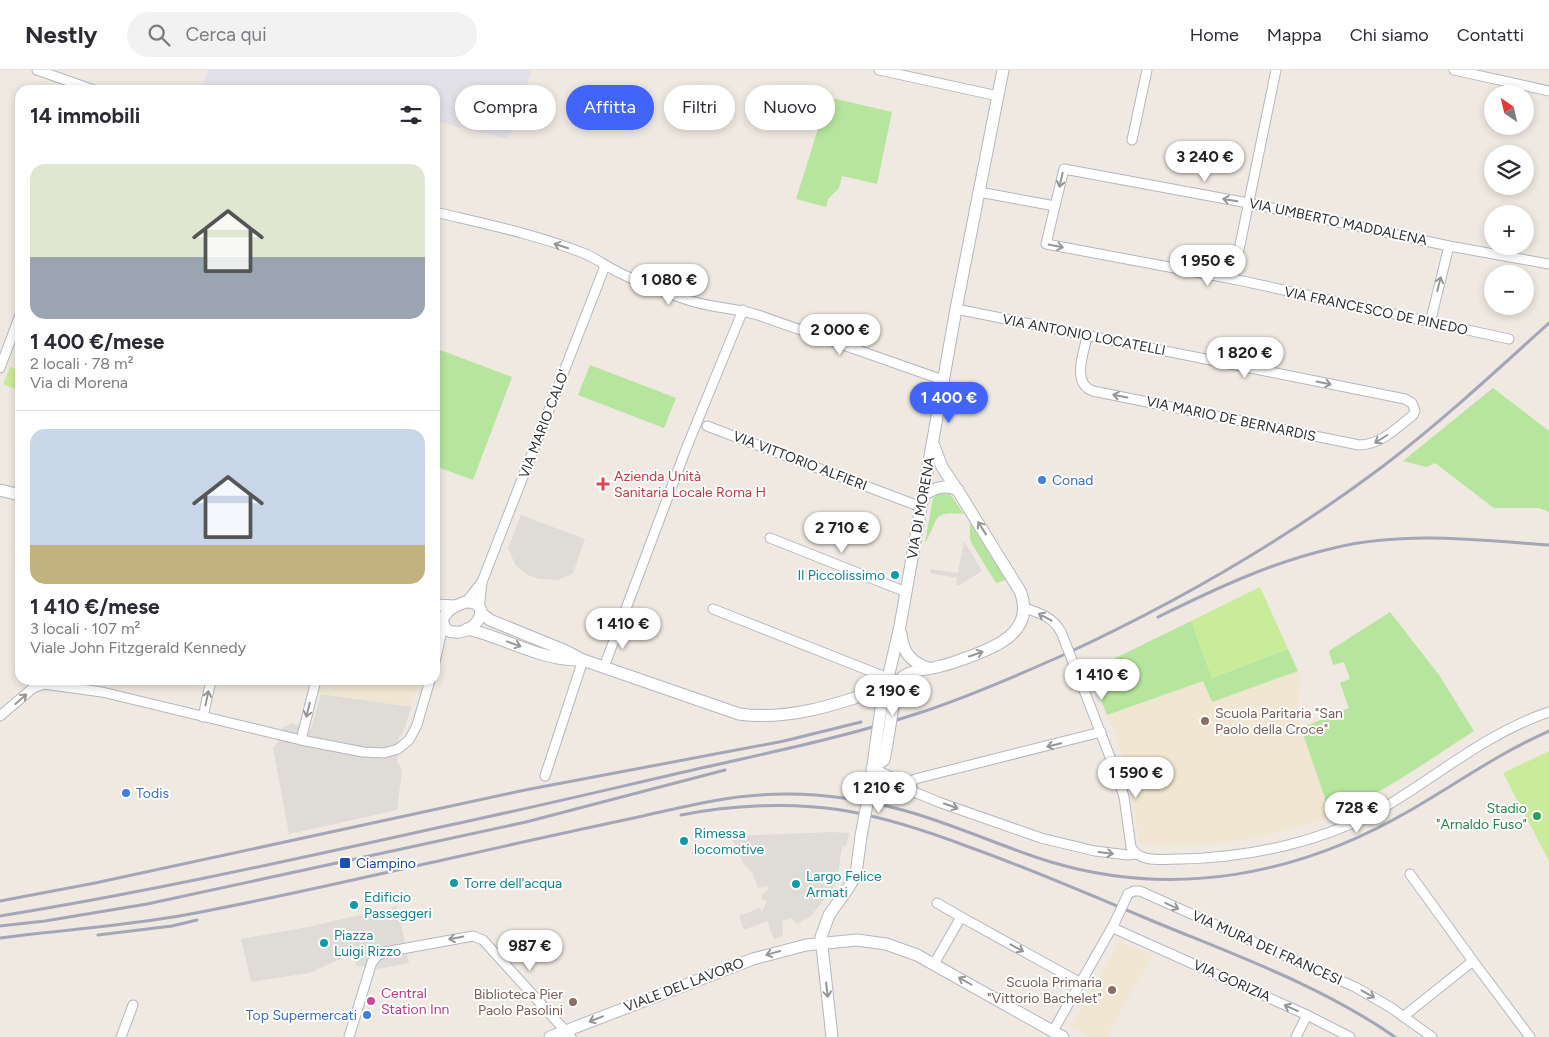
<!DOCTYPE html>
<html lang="it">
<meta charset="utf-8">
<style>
:root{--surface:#fff;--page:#f2f2f3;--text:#2b2b33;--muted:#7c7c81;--line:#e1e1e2;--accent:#4264fb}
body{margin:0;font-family:Figtree,sans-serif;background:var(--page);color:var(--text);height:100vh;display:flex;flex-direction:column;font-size:19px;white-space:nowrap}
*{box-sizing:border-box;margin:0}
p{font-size:16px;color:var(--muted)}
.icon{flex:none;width:28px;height:28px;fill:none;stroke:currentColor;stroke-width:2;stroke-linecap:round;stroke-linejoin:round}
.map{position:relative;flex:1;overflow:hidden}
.panel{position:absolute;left:15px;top:15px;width:425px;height:600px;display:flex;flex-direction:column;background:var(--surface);border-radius:15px;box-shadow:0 2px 8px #0003}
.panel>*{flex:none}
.banner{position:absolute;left:455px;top:15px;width:475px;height:45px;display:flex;gap:10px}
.needle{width:32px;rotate:326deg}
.fabs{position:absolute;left:1484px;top:15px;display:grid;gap:10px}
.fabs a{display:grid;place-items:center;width:50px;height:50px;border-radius:50%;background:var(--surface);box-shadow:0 2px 8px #0003;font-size:25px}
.price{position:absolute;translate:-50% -42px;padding:0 11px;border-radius:18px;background:#fff;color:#222;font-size:16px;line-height:32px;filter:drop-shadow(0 1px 2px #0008)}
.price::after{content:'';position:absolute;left:50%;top:30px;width:15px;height:11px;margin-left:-8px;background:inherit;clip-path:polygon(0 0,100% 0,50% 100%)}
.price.active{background:var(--accent);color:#fff}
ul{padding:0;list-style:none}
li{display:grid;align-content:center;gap:10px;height:265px;padding:0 15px}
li+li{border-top:1px solid var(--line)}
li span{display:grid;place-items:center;height:155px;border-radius:15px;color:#555}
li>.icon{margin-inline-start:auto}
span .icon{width:90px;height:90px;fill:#fffc;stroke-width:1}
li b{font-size:21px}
h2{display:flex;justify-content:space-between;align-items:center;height:60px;padding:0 15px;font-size:21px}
.tag{padding:0 18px;border-radius:22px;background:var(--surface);box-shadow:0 2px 8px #0003;font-size:18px;line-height:45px}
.tag.active{background:var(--accent);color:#fff}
header{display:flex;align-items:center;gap:30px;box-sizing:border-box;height:70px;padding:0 25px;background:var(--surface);border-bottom:1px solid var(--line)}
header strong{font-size:24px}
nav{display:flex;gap:28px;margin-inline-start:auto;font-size:18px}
.search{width:350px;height:45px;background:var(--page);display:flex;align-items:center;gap:12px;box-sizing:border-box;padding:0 18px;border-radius:28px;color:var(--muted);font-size:19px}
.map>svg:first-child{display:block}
</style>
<header>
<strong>Nestly</strong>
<div class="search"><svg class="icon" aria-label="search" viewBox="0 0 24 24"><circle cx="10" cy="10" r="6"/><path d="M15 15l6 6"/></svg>Cerca qui</div>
<nav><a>Home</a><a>Mappa</a><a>Chi siamo</a><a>Contatti</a></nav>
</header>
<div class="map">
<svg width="1549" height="967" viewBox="0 0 1549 967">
<rect width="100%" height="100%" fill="#efe9e1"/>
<polygon fill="#e3e1e8" points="208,0 532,0 508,69 435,51 435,20 201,20"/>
<g fill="#f0e6d1">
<polygon points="1260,517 1300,606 1297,645 1331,746 1291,759 1250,769 1188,776 1143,775 1139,771 1128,702 1114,661 1089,601"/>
<polygon points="321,610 419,610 411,637 318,623"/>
<polygon points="1119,872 1153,884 1106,967 1089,967 1071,956"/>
</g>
<g fill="#b6e59e">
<polygon points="828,27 892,42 877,114 842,106 839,118 828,129 826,137 796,129"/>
<polygon points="435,278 512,307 473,410 435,396"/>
<polygon points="590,295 676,328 664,358 578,325"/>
<polygon points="1493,318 1549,361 1549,442 1539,438 1494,438 1435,393 1427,397 1403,391"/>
<path d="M940 422 950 424 964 444C930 440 939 451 925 473L933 428Z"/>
<polygon points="970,453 1006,510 996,513 972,474 970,469"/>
<path d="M1390 542 1439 605 1474 661C1427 691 1382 724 1331 746L1301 658 1349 638 1340 613 1350 609 1344 592 1333 595 1329 581Z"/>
<polygon points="1191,551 1212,608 1288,579 1298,601 1212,632 1203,611 1107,645 1089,601"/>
</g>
<g fill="#c9ec9a">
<polygon points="10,297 20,300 20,321 3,314"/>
<polygon points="1260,517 1288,579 1212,608 1191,551"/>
<polygon points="1549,681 1549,791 1503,703"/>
</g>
<g fill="#dfdcd8">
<polygon points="521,445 585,469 573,503 570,505 558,510 539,509 528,505 516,496 508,478"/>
<polygon points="964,471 982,501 960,515 956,516 957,508 930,503 931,499 958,503"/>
<polygon points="321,624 411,637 404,661 399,668 397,691 402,700 397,740 289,764 273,678 278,672 282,658 292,653 311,659"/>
<polygon points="833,762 849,763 847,775 842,777 837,811 831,821 811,846 797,854 791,848 782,851 783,866 774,869 767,851 744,860 739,846 760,838 762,842 767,830 763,831 761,825 768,819 767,816 758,818 753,804 743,793 731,766"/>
<polygon points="397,836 409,893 378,899 356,896 354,883 309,903 251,912 241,869 308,857"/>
</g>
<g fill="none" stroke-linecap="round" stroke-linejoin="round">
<defs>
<g id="street">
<polyline points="37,0 94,20"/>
<polyline points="879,0 998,26"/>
<polyline points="1454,0 1549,21"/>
<polyline points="1132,70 1147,0"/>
<polyline points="979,122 1055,136 1064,99 1248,133 1449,176 1549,194"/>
<polyline points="1055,136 1046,174 1233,209 1509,269"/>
<path d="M435 142C485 154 535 164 583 183 596 188 607 197 620 203 642 214 667 223 691 231 713 238 736 238 758 245L943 310"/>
<polyline points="1233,209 1276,0"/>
<path d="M956 239 1405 329 1412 333 1415 341 1413 345C1397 358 1380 375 1359 375L1093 321C1071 313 1084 283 1087 266"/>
<polyline points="1430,253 1449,176"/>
<polyline points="0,298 20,245"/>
<polyline points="707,356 921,437"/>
<polyline points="770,468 906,522"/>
<polyline points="466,532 482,512"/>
<path d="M1024 538C1040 543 1053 547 1061 562"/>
<polyline points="479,539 482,512 605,196"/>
<polyline points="713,539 888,608"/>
<polyline points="435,592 443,556"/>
<polyline points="604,597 686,379 743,240"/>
<path d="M1080 610 1117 705 1124 727 1131 777C1140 794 1164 789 1180 789 1250 788 1327 771 1388 735 1441 703 1489 662 1549 642"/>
<polyline points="0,646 33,618 44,614 102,622 301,670 363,682 384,683 398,679 409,670 417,655 430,610"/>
<polyline points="203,647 211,610"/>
<polyline points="301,670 316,610"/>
<polyline points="872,698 909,715"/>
<polyline points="545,706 583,590"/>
<polyline points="909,715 914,722 941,733 1041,768 1095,781 1128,785 1135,784"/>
<polyline points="909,715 915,709 1101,662"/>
<polyline points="1128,824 1134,821 1140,821 1355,917 1390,937 1432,967"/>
<polyline points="937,833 961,847"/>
<polyline points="1113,858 1307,945 1350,967"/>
<polyline points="1473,891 1530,967"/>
<polyline points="934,894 961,847 1081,913"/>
<polyline points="1404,946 1473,891 1410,804"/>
<polyline points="1053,961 1114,854"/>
<polyline points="121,967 133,935"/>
<polyline points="349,967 372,892 377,886 385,882 473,866 483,870 571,967"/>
<polyline points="1296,967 1307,945"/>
</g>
<g id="secondary">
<polyline points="0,420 20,425"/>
<path d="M923 425C935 418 945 414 958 420"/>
<path d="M466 532C497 531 474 572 446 560L442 551C446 540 454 536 466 532Z"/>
<polyline points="435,535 455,536"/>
<path d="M481 543 490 550 566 581 583 590 739 644C788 651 839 634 884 618L888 608 900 556 956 239 1003 0"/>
<path d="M467 559C506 568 542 591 581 590"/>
<path d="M901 564C903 583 911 592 928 598"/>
<path d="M896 618C898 613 900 609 904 606 914 599 926 600 937 597 947 595 957 591 966 588 997 577 1036 561 1020 521L960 424 942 397 934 376"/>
<polyline points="872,698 884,690 887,674"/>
<polyline points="870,718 876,673"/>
<polyline points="550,967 753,889 806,875 857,870 886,874 917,885 1063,967"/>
<polyline points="832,967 821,867 829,845 849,817 856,804 861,766"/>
</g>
</defs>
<use href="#street" stroke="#b4b7c1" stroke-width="11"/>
<use href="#secondary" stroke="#b4b7c1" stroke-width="13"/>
<use href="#street" stroke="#fff" stroke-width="9"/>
<use href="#secondary" stroke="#fff" stroke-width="11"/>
<g stroke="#a3a6b8" stroke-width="3">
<path d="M1158 547C1215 519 1272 492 1334 478 1404 461 1478 470 1549 475"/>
<path d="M681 745C731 735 790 732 841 740 885 747 927 761 969 777 1028 798 1086 823 1143 847 1229 883 1319 914 1395 967"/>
<polyline points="0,831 95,813 525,720 784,671 861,652"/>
<path d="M0 846C162 820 322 783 482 748 557 732 631 714 706 697 777 681 849 666 919 643 968 627 1014 607 1061 586 1174 534 1282 472 1382 397 1441 352 1495 302 1549 253"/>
<polyline points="0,856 45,851 147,834 526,752 725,700"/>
<polyline points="98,865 172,856 197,850"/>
<path d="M0 868C61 860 123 856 185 845 277 828 369 806 461 786 522 772 582 759 643 746 674 739 706 731 738 727 794 720 852 726 906 741 956 755 1002 777 1051 792 1175 829 1299 805 1409 741 1456 714 1499 683 1549 661"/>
</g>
<defs>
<g id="street-bridge">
<polyline points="1061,562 1080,610"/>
<polyline points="1115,852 1128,824"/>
</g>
<g id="secondary-bridge">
<polyline points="876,673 884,618"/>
<polyline points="887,674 896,618"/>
<polyline points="861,766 870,718"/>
</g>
</defs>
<use href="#street-bridge" stroke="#b4b7c1" stroke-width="11" stroke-linecap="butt"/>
<use href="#secondary-bridge" stroke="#b4b7c1" stroke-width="13" stroke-linecap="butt"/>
<use href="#street-bridge" stroke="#fff" stroke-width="9"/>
<use href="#secondary-bridge" stroke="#fff" stroke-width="11"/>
</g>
<defs><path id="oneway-shaft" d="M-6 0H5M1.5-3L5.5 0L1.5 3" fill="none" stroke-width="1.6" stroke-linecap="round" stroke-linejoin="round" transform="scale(1.25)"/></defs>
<g stroke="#969696">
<use href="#oneway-shaft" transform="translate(1061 110) rotate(103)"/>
<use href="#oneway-shaft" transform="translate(1230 130) rotate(-170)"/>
<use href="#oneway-shaft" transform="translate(561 176) rotate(-162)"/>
<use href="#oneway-shaft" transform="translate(1056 176) rotate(11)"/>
<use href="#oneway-shaft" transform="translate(1439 214) rotate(-76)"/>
<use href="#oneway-shaft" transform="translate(1324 313) rotate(11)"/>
<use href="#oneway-shaft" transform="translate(1120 326) rotate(-168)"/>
<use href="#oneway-shaft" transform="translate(1381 369) rotate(148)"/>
<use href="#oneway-shaft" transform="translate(982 458) rotate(-122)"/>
<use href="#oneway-shaft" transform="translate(1045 547) rotate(-152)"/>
<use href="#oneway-shaft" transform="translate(514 574) rotate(20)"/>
<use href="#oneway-shaft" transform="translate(976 584) rotate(-19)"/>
<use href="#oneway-shaft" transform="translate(207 628) rotate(-78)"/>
<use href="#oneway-shaft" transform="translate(21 629) rotate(-41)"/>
<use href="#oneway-shaft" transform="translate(308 640) rotate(104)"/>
<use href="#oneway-shaft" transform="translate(1054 675) rotate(166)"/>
<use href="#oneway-shaft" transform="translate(951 736) rotate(19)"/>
<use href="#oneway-shaft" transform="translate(1106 783) rotate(7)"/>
<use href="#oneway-shaft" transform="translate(1172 836) rotate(24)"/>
<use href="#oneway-shaft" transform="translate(456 868) rotate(169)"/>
<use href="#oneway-shaft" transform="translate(1017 878) rotate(29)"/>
<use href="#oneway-shaft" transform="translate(773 883) rotate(165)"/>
<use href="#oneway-shaft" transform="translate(965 911) rotate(-150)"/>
<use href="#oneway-shaft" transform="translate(827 920) rotate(83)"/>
<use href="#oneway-shaft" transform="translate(1368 924) rotate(29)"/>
<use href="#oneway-shaft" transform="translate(1291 938) rotate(-156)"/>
<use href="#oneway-shaft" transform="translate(596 949) rotate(159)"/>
</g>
<g fill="#3f7fe0" stroke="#fff" stroke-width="2">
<circle cx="1042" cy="410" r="5"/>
<circle cx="126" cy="723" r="5"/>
<circle cx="367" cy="945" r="5"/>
</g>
<path fill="#e0444e" stroke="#fff" stroke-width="2" d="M600.5 406.5h5v5h5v5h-5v5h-5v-5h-5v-5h5z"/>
<g fill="#0f9aa8" stroke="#fff" stroke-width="2">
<circle cx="895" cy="505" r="5"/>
<circle cx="684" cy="771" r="5"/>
<circle cx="454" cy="813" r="5"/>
<circle cx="796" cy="814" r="5"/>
<circle cx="354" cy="835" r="5"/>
<circle cx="324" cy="873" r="5"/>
</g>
<g fill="#8d6e63" stroke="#fff" stroke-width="2">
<circle cx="1205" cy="651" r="5"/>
<circle cx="1112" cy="920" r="5"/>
<circle cx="573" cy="932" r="5"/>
</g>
<circle fill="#2e9e5b" stroke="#fff" stroke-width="2" cx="1537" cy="746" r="5"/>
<rect fill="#1a4fb4" stroke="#fff" stroke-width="2" x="339" y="787" width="12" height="12" rx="2.5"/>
<circle fill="#d1479c" stroke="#fff" stroke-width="2" cx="371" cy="931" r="5"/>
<g text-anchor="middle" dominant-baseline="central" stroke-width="4" stroke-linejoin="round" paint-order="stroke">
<g font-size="14" fill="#2e2e2e" stroke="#fff">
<text transform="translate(1338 152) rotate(12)">VIA UMBERTO MADDALENA</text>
<text transform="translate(1376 241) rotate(12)">VIA FRANCESCO DE PINEDO</text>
<text transform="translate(1084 265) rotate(11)">VIA ANTONIO LOCATELLI</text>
<text transform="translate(1231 349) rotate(12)">VIA MARIO DE BERNARDIS</text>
<text transform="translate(544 354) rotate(-69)">VIA MARIO CALO'</text>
<text transform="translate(800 391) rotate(21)">VIA VITTORIO ALFIERI</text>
<text transform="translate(921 438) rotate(-80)">VIA DI MORENA</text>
<text transform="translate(1267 878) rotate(24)">VIA MURA DEI FRANCESI</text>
<text transform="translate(1232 911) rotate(24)">VIA GORIZIA</text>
<text transform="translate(684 915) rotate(-21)">VIALE DEL LAVORO</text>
</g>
<g font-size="14" fill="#be3a42" stroke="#fff" text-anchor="start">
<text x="614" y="406">Azienda Unità<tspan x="614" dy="16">Sanitaria Locale Roma H</tspan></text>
</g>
<g font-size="14" fill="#366cbe" stroke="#fff" text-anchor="start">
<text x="1052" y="410">Conad</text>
<text x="136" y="723">Todis</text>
<text x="357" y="945" text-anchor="end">Top Supermercati</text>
</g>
<g font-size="14" fill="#0d838f" stroke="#fff" text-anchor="start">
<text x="885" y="505" text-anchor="end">Il Piccolissimo</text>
<text x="694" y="763">Rimessa<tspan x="694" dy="16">locomotive</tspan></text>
<text x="806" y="806">Largo Felice<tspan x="806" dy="16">Armati</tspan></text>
<text x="464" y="813">Torre dell'acqua</text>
<text x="364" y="827">Edificio<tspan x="364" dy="16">Passeggeri</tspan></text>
<text x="334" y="865">Piazza<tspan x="334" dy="16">Luigi Rizzo</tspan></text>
</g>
<g font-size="14" fill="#785e54" stroke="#fff" text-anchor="end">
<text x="1215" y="643" text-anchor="start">Scuola Paritaria "San<tspan x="1215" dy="16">Paolo della Croce"</tspan></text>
<text x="1102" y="912">Scuola Primaria<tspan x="1102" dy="16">"Vittorio Bachelet"</tspan></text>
<text x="563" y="924">Biblioteca Pier<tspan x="563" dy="16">Paolo Pasolini</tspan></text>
</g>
<g font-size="14" fill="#27864d" stroke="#fff" text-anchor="end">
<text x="1527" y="738">Stadio<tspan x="1527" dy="16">"Arnaldo Fuso"</tspan></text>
</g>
<g font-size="14" fill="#164399" stroke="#fff" text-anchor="start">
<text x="356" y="793">Ciampino</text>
</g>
<g font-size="14" fill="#b23c85" stroke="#fff" text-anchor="start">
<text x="381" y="923">Central<tspan x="381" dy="16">Station Inn</tspan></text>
</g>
</g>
</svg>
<div class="fabs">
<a><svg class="needle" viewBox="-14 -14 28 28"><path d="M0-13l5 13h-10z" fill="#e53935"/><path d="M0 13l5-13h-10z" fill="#7c7c81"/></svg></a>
<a><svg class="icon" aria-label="layers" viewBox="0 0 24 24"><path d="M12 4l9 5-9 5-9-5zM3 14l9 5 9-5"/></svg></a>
<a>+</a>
<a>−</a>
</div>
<b class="price" style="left:1205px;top:113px">3 240 €</b>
<b class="price" style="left:1208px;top:217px">1 950 €</b>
<b class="price" style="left:669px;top:236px">1 080 €</b>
<b class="price" style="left:840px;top:286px">2 000 €</b>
<b class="price" style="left:1245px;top:309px">1 820 €</b>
<b class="price active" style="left:949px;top:354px">1 400 €</b>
<b class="price" style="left:842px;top:484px">2 710 €</b>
<b class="price" style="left:623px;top:580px">1 410 €</b>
<b class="price" style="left:1102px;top:631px">1 410 €</b>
<b class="price" style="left:893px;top:647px">2 190 €</b>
<b class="price" style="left:1136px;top:729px">1 590 €</b>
<b class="price" style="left:879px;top:744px">1 210 €</b>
<b class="price" style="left:1357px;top:764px">728 €</b>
<b class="price" style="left:530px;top:902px">987 €</b>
<div class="banner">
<a class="tag">Compra</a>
<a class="tag active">Affitta</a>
<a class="tag">Filtri</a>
<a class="tag">Nuovo</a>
</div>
<section class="panel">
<h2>14 immobili<svg class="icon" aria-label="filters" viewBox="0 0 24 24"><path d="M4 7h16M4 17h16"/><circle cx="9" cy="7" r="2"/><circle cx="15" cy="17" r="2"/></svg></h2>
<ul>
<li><span style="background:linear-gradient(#dfe7d0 60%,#9aa5b1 0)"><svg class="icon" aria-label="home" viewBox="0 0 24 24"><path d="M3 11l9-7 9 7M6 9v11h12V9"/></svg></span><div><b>1 400 €/mese</b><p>2 locali · 78 m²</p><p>Via di Morena</p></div></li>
<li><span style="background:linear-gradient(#c9d6e8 75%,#c2b280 0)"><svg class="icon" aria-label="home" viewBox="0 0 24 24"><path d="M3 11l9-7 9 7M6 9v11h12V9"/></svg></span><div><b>1 410 €/mese</b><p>3 locali · 107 m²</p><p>Viale John Fitzgerald Kennedy</p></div></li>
</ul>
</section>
</div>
